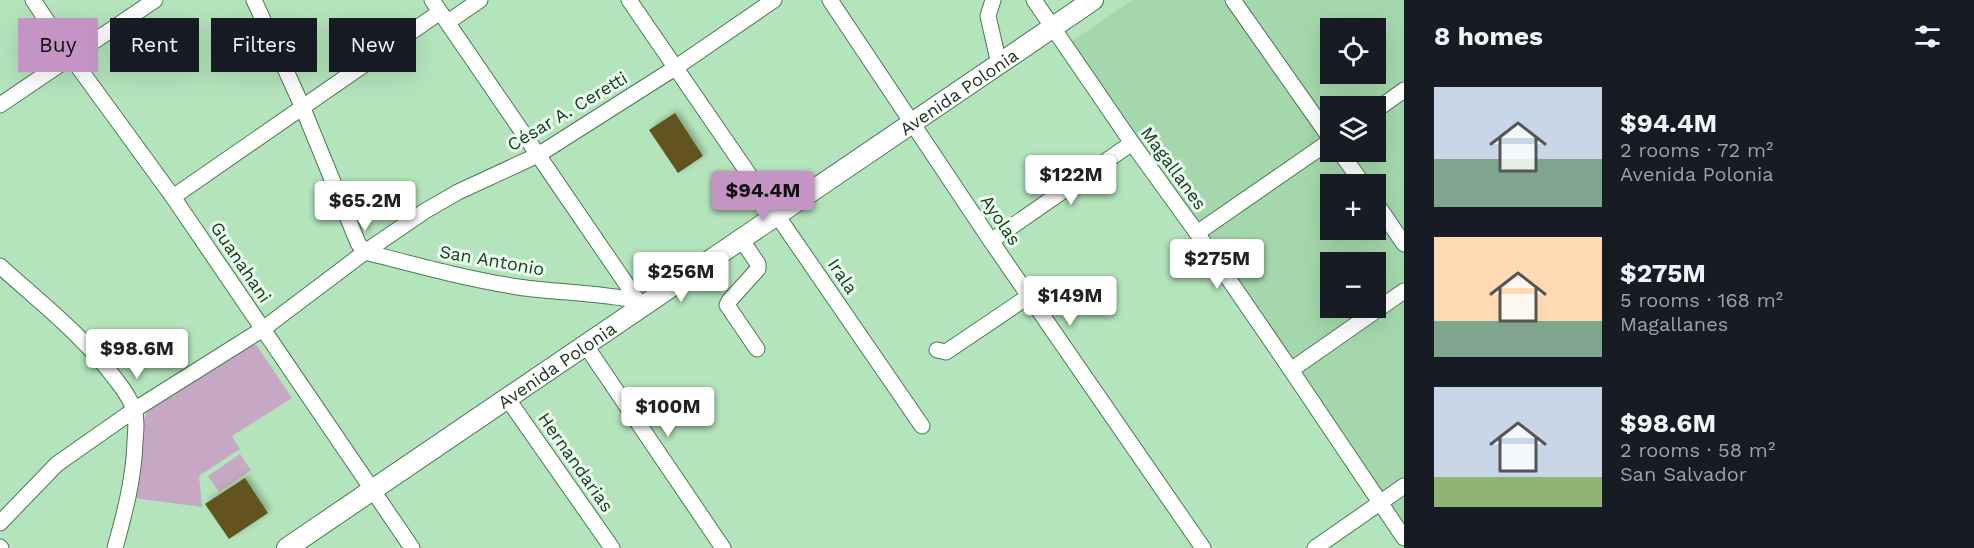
<!DOCTYPE html>
<meta charset="utf-8">
<style>
:root{--surface:#171b24;--page:#242831;--text:#f1f3f6;--muted:#9ea1a6;--accent:#c495c4}
body{margin:0;font-family:"Work Sans",sans-serif;background:var(--page);color:var(--text);height:100vh;display:flex;flex-direction:column;font-size:22px;white-space:nowrap}
*{box-sizing:border-box;margin:0}
p{font-size:20px;color:var(--muted)}
.icon{flex:none;width:33px;height:33px;fill:none;stroke:currentColor;stroke-width:2;stroke-linecap:round;stroke-linejoin:round}
.map{position:relative;flex:1;overflow:hidden}
.panel{display:flex;flex-direction:column;background:var(--surface);width:570px}
.panel>*{flex:none}
.banner{position:absolute;left:18px;top:18px;width:570px;height:54px;display:flex;gap:12px}
.fabs{position:absolute;left:1320px;top:18px;display:grid;gap:12px}
.fabs a{display:grid;place-items:center;width:66px;height:66px;border-radius:0px;background:var(--surface);box-shadow:0 6px 24px #0002;font-size:30px}
.price{position:absolute;translate:-50% -51px;padding:0 14px;border-radius:6px;background:#fff;color:#222;font-size:20px;line-height:39px;filter:drop-shadow(0 2px 3px #0008)}
.price::after{content:'';position:absolute;left:50%;top:36px;width:18px;height:14px;margin-left:-9px;background:inherit;clip-path:polygon(0 0,100% 0,50% 100%)}
.price.current{background:var(--accent);color:#111}
ul{padding:0;list-style:none}
li{display:flex;align-items:center;gap:18px;height:150px;padding:0 30px}
li span{display:grid;place-items:center;flex:none;width:168px;height:120px;border-radius:0px;color:#555}
li>.icon{margin-inline-start:auto}
span .icon{width:72px;height:72px;fill:#fffc;stroke-width:1}
li b{font-size:26px}
h2{display:flex;justify-content:space-between;align-items:center;height:72px;padding:0 30px;font-size:26px}
.tag{padding:0 21px;border-radius:0px;background:var(--surface);box-shadow:0 6px 24px #0002;font-size:21px;line-height:54px}
.tag.current{background:var(--accent);color:#111}
main{display:flex;flex:1;min-height:0}
.map>svg:first-child{display:block}
</style>
<main>
<div class="map">
<svg width="1404" height="548" viewBox="0 0 1404 548">
<defs>
<filter id="shadow"><feDropShadow dx="3" dy="-3" stdDeviation="3" flood-color="#0004"/></filter>
</defs>
<rect width="100%" height="100%" fill="#b4e4bc"/>
<path fill="#a4d8ac" fill-rule="evenodd" d="M1132 0H1404V529L1071 42ZM1330 28H1376V74H1330ZM1330 106H1376V152H1330ZM1330 184H1376V230H1330ZM1330 262H1376V308H1330Z"/>
<g fill="#c7a8c4">
<polygon points="252,343 257,346 292,398 232,436 240,449 199,476 202,507 134,498 142,425 148,409"/>
<polygon points="240,454 251,470 219,492 208,476"/>
</g>
<g fill="#64521f" filter="url(#shadow)">
<polygon points="675,113 703,156 678,173 649,130"/>
<polygon points="245,478 268,513 229,539 205,504"/>
</g>
<g fill="none" stroke-linecap="round" stroke-linejoin="round">
<defs>
<g id="minor">
<polyline points="33,0 71,57 173,197 412,548"/>
<path d="M254 0 302 106 358 243 365 252C416 265 466 279 518 287 558 293 598 292 638 301"/>
<polyline points="432,0 640,304"/>
<polyline points="629,0 922,426"/>
<polyline points="830,0 991,241 1203,548"/>
<polyline points="993,0 988,16 999,64"/>
<polyline points="1034,0 1132,143 1197,233 1291,370 1404,538"/>
<polyline points="1233,0 1330,138"/>
<polyline points="448,22 480,0"/>
<polyline points="0,105 155,0"/>
<polyline points="1376,110 1404,90"/>
<polyline points="1340,152 1363,184"/>
<polyline points="173,197 440,12"/>
<polyline points="1376,203 1404,244"/>
<polyline points="1197,233 1330,141"/>
<polyline points="741,239 758,264 758,269 729,301 727,305 757,349"/>
<polyline points="991,241 1132,143"/>
<path d="M0 266C41 303 85 337 117 381 124 390 130 399 134 409 137 419 136 430 135 441 134 478 125 512 115 548"/>
<polyline points="586,346 723,548"/>
<polyline points="937,350 946,352 1029,296"/>
<polyline points="1291,370 1404,291"/>
<polyline points="507,398 612,548"/>
<polyline points="0,523 57,464 134,410 263,329 365,252 425,211 458,192 538,155 675,68 774,0"/>
<polyline points="0,547 1,548"/>
<polyline points="1315,548 1404,486"/>
</g>
<g id="major">
<path id="s1" d="M287 548 1093 0"/>
</g>
</defs>
<use href="#minor" stroke="#4c7754" stroke-width="17"/>
<use href="#major" stroke="#4c7754" stroke-width="22"/>
<use href="#minor" stroke="#fff" stroke-width="15"/>
<use href="#major" stroke="#fff" stroke-width="20"/>
</g>
<g text-anchor="middle" dominant-baseline="central" stroke-width="6" stroke-linejoin="round" paint-order="stroke">
<g font-size="18" fill="#223526" stroke="#e6feea">
<text stroke="none"><textPath href="#s1" startOffset="812">Avenida Polonia</textPath></text>
<text transform="translate(567 111) rotate(-31)">César A. Ceretti</text>
<text transform="translate(1174 168) rotate(54)">Magallanes</text>
<text transform="translate(1001 220) rotate(56)">Ayolas</text>
<text transform="translate(492 260) rotate(10)">San Antonio</text>
<text transform="translate(241 262) rotate(56)">Guanahani</text>
<text transform="translate(843 276) rotate(56)">Irala</text>
<text stroke="none"><textPath href="#s1" startOffset="326">Avenida Polonia</textPath></text>
<text transform="translate(576 462) rotate(55)">Hernandarias</text>
</g>
</g>
</svg>
<div class="fabs">
<a><svg class="icon" aria-label="locate" viewBox="0 0 24 24"><circle cx="12" cy="12" r="6"/><path d="M12 2v4M12 18v4M2 12h4M18 12h4"/></svg></a>
<a><svg class="icon" aria-label="layers" viewBox="0 0 24 24"><path d="M12 4l9 5-9 5-9-5zM3 14l9 5 9-5"/></svg></a>
<a>+</a>
<a>−</a>
</div>
<b class="price" style="left:1071px;top:206px">$122M</b>
<b class="price current" style="left:763px;top:222px">$94.4M</b>
<b class="price" style="left:365px;top:232px">$65.2M</b>
<b class="price" style="left:1217px;top:290px">$275M</b>
<b class="price" style="left:681px;top:303px">$256M</b>
<b class="price" style="left:1070px;top:327px">$149M</b>
<b class="price" style="left:137px;top:380px">$98.6M</b>
<b class="price" style="left:668px;top:438px">$100M</b>
<div class="banner">
<a class="tag current">Buy</a>
<a class="tag">Rent</a>
<a class="tag">Filters</a>
<a class="tag">New</a>
</div>
</div>
<section class="panel">
<h2>8 homes<svg class="icon" aria-label="filters" viewBox="0 0 24 24"><path d="M4 7h16M4 17h16"/><circle cx="9" cy="7" r="2"/><circle cx="15" cy="17" r="2"/></svg></h2>
<ul>
<li><span style="background:linear-gradient(#c9d6e8 60%,#7fa58c 0)"><svg class="icon" aria-label="home" viewBox="0 0 24 24"><path d="M3 11l9-7 9 7M6 9v11h12V9"/></svg></span><div><b>$94.4M</b><p>2 rooms · 72 m²</p><p>Avenida Polonia</p></div></li>
<li><span style="background:linear-gradient(#ffd9b3 70%,#7fa58c 0)"><svg class="icon" aria-label="home" viewBox="0 0 24 24"><path d="M3 11l9-7 9 7M6 9v11h12V9"/></svg></span><div><b>$275M</b><p>5 rooms · 168 m²</p><p>Magallanes</p></div></li>
<li><span style="background:linear-gradient(#c9d6e8 75%,#8fb573 0)"><svg class="icon" aria-label="home" viewBox="0 0 24 24"><path d="M3 11l9-7 9 7M6 9v11h12V9"/></svg></span><div><b>$98.6M</b><p>2 rooms · 58 m²</p><p>San Salvador</p></div></li>
</ul>
</section>
</main>
